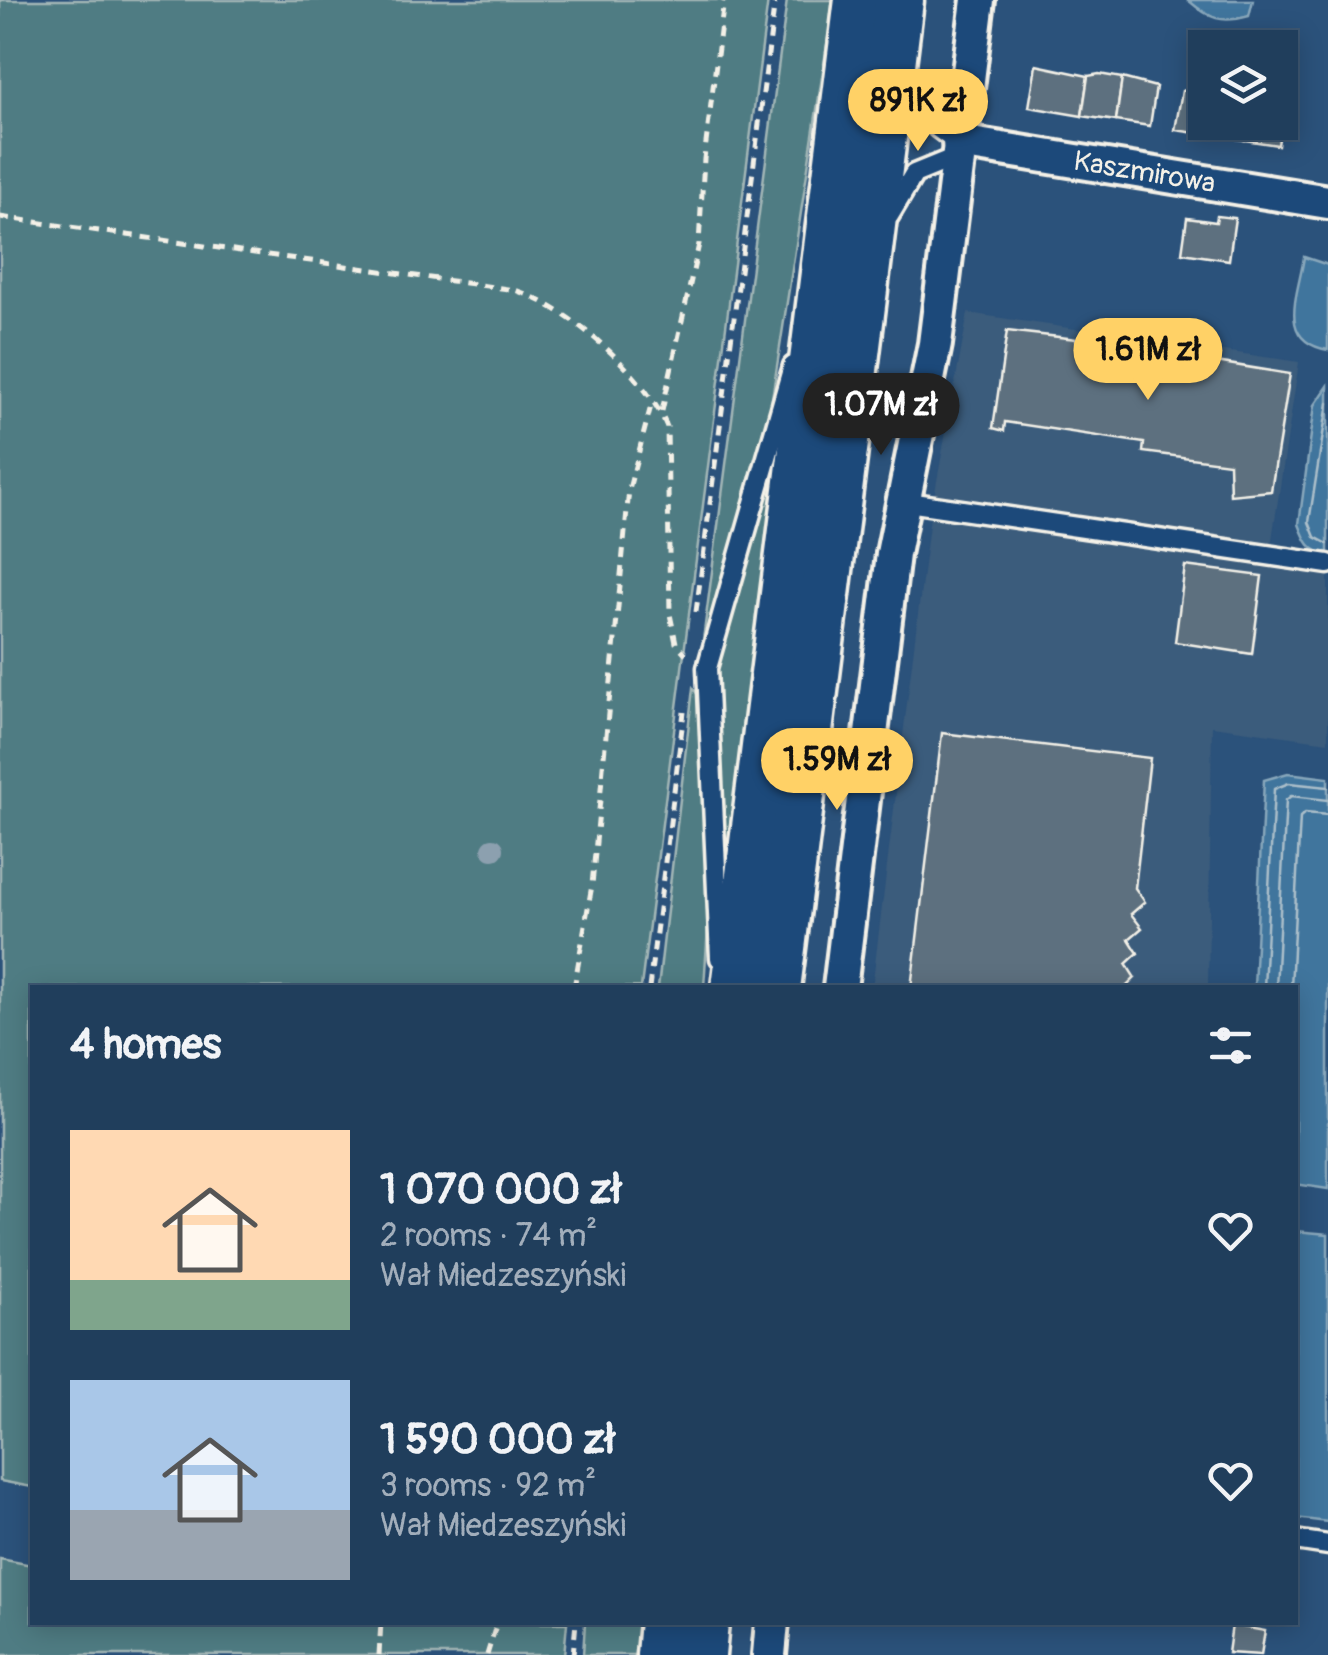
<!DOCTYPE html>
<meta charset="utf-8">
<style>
:root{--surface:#203e5c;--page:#284562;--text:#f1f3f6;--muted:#a2aebb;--line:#3d5772;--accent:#ffd166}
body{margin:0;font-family:Pangolin,sans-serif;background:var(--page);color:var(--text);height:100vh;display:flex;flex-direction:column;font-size:38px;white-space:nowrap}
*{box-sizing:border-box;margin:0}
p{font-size:32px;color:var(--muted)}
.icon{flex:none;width:55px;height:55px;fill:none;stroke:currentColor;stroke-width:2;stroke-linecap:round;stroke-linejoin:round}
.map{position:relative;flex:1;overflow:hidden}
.sheet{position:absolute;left:30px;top:985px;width:1268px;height:640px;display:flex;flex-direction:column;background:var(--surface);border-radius:0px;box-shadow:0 5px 25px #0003,0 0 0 2px var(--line)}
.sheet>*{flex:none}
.fabs{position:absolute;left:1188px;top:30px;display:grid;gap:20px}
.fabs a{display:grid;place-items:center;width:110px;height:110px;border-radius:0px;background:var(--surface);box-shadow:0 5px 25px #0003,0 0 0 2px var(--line);font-size:50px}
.price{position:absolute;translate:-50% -85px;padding:0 22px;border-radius:35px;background:var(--accent);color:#111;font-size:32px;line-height:65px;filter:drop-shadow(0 2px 5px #0008)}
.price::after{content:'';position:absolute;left:50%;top:60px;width:30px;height:22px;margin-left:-15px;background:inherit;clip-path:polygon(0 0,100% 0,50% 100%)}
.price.selected{background:#222;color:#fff}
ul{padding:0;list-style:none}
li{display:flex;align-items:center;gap:30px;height:250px;padding:0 40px}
li span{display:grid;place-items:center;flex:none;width:280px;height:200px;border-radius:0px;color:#555}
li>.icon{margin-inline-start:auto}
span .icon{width:120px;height:120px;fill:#fffc;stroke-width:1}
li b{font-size:42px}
h2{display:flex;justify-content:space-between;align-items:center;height:120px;padding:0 40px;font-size:42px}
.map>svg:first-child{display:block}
</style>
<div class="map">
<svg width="1328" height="1655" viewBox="0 0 1328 1655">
<rect width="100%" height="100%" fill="#2b527b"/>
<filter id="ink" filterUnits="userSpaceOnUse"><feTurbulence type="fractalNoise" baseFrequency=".01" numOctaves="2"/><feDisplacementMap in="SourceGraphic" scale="20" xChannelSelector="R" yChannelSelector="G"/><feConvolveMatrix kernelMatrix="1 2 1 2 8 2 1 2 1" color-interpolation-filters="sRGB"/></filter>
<g filter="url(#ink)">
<g fill="#3a5b7c">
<polygon points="968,313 1299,362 1271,546 934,497"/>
<polygon points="930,516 1328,575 1328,742 1212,726 1208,987 872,988"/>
</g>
<g fill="#507b83" stroke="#a2b6b6" stroke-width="2.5">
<polygon points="0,0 768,0 641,987 32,988 32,1487 0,1481"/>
<polygon points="787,0 834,0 768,424 713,632 703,640"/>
<polygon points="784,424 725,913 717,670"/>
<polygon points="693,688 703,702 709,912 704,987 658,988"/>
<polygon points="0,1559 32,1565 32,1622 567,1623 564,1655 0,1655"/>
<polygon points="585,1623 648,1623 646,1655 583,1655"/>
</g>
<g fill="#40759d" stroke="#88a7bb" stroke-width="2.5">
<path d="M1188 0H1253L1249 16C1221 24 1210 19 1188 0Z"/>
<path d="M1304 257 1328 265V350C1276 340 1298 296 1304 257Z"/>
<path d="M1328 386V554C1310 553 1305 540 1299 524L1315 405Z"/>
<polygon points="1288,773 1328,778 1328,1189 1295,1184 1295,988 1254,987 1264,780"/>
<polygon points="1295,1231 1328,1234 1328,1522 1295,1518"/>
</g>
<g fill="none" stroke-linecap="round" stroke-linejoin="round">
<g stroke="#acbfca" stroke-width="2.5">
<polyline points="1328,403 1309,522 1315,537 1328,544"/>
<polyline points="1264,988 1274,789 1289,783 1328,787"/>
<polyline points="1276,988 1286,800 1291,796 1328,800"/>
<polyline points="1291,988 1300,817 1305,813 1328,815"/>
</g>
</g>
<g fill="#5d707f" stroke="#f4f1e8" stroke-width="2.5">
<polygon points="1036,65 1088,76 1082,116 1029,107"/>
<polygon points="1099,74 1122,78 1116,121 1082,116 1088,76"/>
<polygon points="1122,78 1156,87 1150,126 1116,121"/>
<polygon points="1194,88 1205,90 1205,122 1212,122 1210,135 1175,130 1182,91"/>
<polygon points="1280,106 1284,106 1278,145 1244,140 1246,122 1280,122"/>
<polygon points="1212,122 1246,122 1244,140 1210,135"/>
<polygon points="1217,216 1235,218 1229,260 1182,253 1187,218 1216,222"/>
<polygon points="1007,331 1076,339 1077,346 1123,353 1124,347 1290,374 1271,491 1230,495 1229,463 1143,452 1144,443 1005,422 1004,431 993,428"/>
<polygon points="1185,566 1262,576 1252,654 1175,642"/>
<polygon points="942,733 1150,758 1135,888 1145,902 1131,914 1142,928 1129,939 1138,953 1126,964 1135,978 1125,988 911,988"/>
<polygon points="1232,1625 1265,1631 1261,1655 1228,1653"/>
</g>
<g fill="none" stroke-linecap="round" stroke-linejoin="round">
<defs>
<g id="service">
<path d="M906 70C913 104 928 126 959 142"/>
<polyline points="889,216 914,174 958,156"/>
<polyline points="901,501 1328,564"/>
<polyline points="720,958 707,668 793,366"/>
<polyline points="1295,1540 1328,1545"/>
</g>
<g id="minor">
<path id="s1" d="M959 142 1328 202"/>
<polyline points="840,988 893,554 935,344 978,0"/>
<polyline points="769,1655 772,1622"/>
</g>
<g id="secondary">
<polyline points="736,988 859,0"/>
<polyline points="776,988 899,0"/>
<polyline points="661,1655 664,1622"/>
<polyline points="701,1655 704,1622"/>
</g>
</defs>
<use href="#service" stroke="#f4f1e8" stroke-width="25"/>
<use href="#minor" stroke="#f4f1e8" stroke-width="40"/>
<use href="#secondary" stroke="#f4f1e8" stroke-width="55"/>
<g stroke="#f4f1e8" stroke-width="5" stroke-dasharray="10 8" stroke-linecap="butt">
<path d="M0 217 515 290C568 307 646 375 667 427L670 614 676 643 686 654"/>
<polyline points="662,411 699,244 704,159 724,0"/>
<polyline points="696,612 775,0"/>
<polyline points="574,988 592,885 629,489 652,402"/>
<polyline points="649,988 684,712"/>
<polyline points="379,1655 381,1622"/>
<polyline points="487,1655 497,1622"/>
<polyline points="573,1655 576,1622"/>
</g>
<use href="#service" stroke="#1f4a7a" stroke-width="18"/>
<use href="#minor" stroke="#1f4a7a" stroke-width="32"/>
<use href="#secondary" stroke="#1f4a7a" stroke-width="48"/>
</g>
<circle fill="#8ca0af" cx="493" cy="849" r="11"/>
</g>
<g text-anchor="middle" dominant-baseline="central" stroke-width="10" stroke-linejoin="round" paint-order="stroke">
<g font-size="28" fill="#f4f1e8" stroke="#1f4a7a">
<text stroke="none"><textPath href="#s1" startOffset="188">Kaszmirowa</textPath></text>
</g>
</g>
</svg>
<div class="fabs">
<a><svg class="icon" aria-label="layers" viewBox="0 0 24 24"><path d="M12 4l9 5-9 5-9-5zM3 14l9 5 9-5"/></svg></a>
</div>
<b class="price" style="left:918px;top:154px">891K zł</b>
<b class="price" style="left:1148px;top:403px">1.61M zł</b>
<b class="price selected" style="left:881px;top:458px">1.07M zł</b>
<b class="price" style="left:837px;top:813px">1.59M zł</b>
<section class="sheet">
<h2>4 homes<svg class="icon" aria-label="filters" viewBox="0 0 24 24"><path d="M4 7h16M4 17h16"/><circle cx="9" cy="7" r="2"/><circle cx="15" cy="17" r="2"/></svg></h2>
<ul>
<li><span style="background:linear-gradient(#ffd9b3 75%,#7fa58c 0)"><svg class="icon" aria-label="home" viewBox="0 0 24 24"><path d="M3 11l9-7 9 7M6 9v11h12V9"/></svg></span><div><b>1 070 000 zł</b><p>2 rooms · 74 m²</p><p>Wał Miedzeszyński</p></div><svg class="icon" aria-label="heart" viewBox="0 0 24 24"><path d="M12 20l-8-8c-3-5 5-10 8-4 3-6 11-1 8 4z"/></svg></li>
<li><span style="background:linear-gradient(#a9c7e8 65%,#9aa5b1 0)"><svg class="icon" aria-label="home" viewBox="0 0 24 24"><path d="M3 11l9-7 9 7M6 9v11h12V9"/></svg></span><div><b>1 590 000 zł</b><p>3 rooms · 92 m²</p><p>Wał Miedzeszyński</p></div><svg class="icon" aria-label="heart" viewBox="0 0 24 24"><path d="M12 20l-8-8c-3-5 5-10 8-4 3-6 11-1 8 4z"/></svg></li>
</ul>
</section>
</div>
